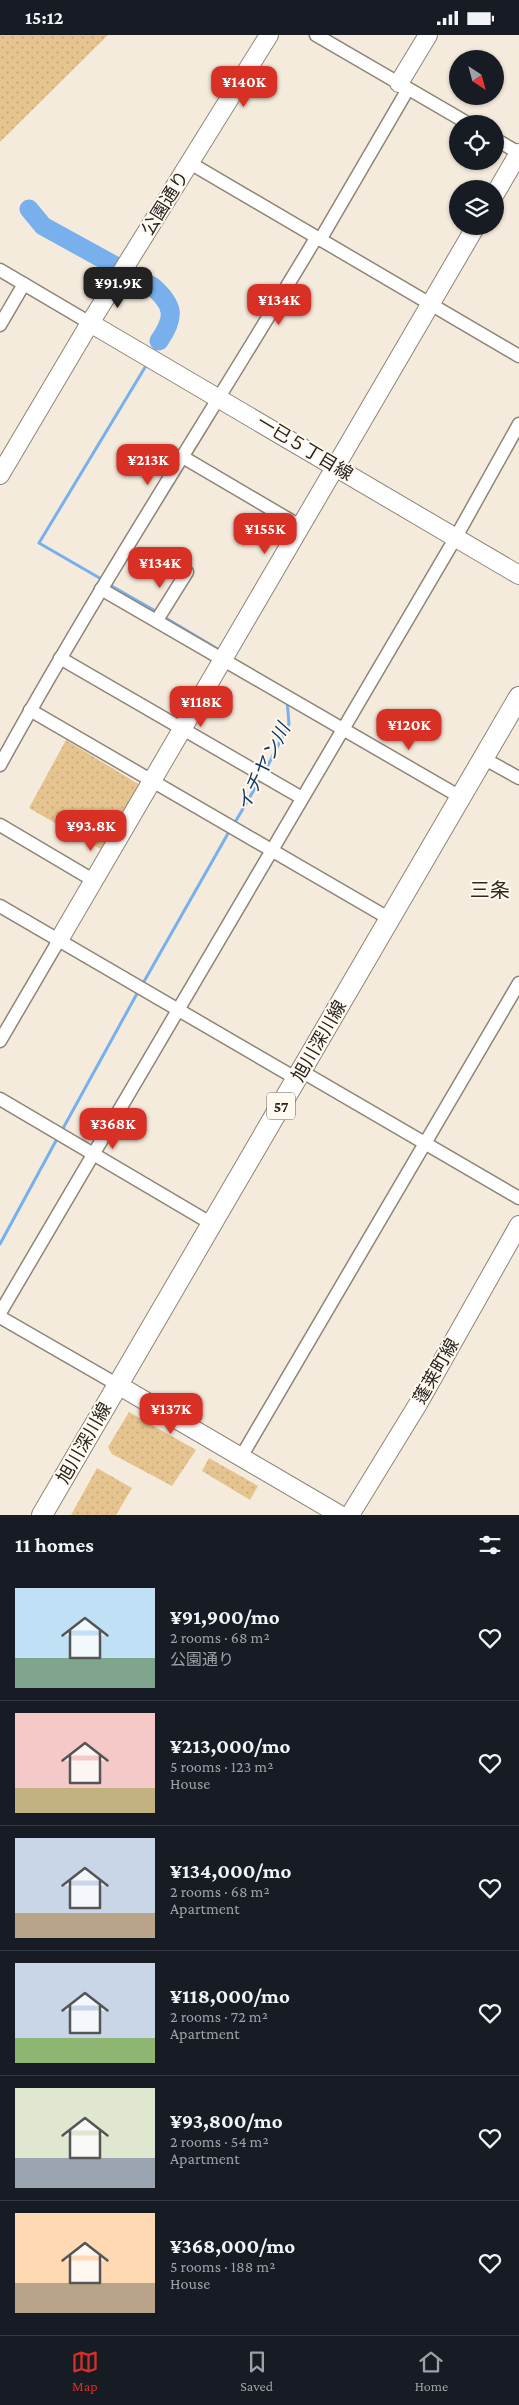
<!DOCTYPE html>
<meta charset="utf-8">
<style>
:root{--surface:#171b24;--page:#20242c;--text:#f1f3f6;--muted:#9ea1a6;--line:#363941;--accent:#d93025}
body{margin:0;font-family:"Crimson Pro","Noto Sans JP",serif;background:var(--page);color:var(--text);height:100vh;display:flex;flex-direction:column;font-size:19px;white-space:nowrap}
*{box-sizing:border-box;margin:0}
p{font-size:16px;color:var(--muted)}
.icon{flex:none;width:28px;height:28px;fill:none;stroke:currentColor;stroke-width:2;stroke-linecap:round;stroke-linejoin:round}
.map{position:relative;height:1480px;overflow:hidden}
.side{display:flex;flex-direction:column;background:var(--surface);flex:1}
.side>*{flex:none}
.needle{width:32px;rotate:144deg}
.controls{position:absolute;left:449px;top:15px;display:grid;gap:10px}
.controls a{display:grid;place-items:center;width:55px;height:55px;border-radius:50%;background:var(--surface);box-shadow:0 1px 4px #0004;font-size:25px}
.price{position:absolute;translate:-50% -42px;padding:0 11px;border-radius:10px;background:var(--accent);color:#fff;font-size:16px;line-height:32px;filter:drop-shadow(0 1px 2px #0008)}
.price::after{content:'';position:absolute;left:50%;top:30px;width:15px;height:11px;margin-left:-8px;background:inherit;clip-path:polygon(0 0,100% 0,50% 100%)}
.price.current{background:#222;color:#fff}
ul{padding:0;list-style:none}
li{display:flex;align-items:center;gap:15px;height:125px;padding:0 15px}
li+li{border-top:1px solid var(--line)}
li span{display:grid;place-items:center;flex:none;width:140px;height:100px;border-radius:0px;color:#555}
li>.icon{margin-inline-start:auto}
span .icon{width:60px;height:60px;fill:#fffc;stroke-width:1}
li b{font-size:21px}
h2{display:flex;justify-content:space-between;align-items:center;height:60px;padding:0 15px;font-size:21px}
.status{display:flex;justify-content:space-between;align-items:center;height:35px;padding:0 25px;background:var(--surface);direction:ltr}
.status svg{height:14px;fill:currentColor}
.menu{display:flex;justify-content:space-around;align-items:center;height:70px;border-top:1px solid var(--line);background:var(--surface);font-size:14px;color:var(--muted)}
.menu a{display:grid;justify-items:center;gap:2px}
.menu .current{color:var(--accent)}
.map>svg:first-child{display:block}
</style>
<div class="status"><b>15:12</b><svg viewBox="0 0 49 12"><path d="M0 12V9h3v3zM5 12V6h3v6zM10 12V3h3v9zM15 12V0h3v12zM26 1h20v11H26zM47 4h2v5h-2z"/></svg></div>
<div class="map">
<svg width="519" height="1480" viewBox="0 0 519 1480">
<defs>
<pattern id="green-dots" width="8" height="8" patternUnits="userSpaceOnUse" patternTransform="scale(1.25)"><rect width="8" height="8" fill="#e6c48f"/><path d="M2 2h.1M6 6h.1" fill="none" stroke="#c5a87b" stroke-width="1.8" stroke-linecap="round"/></pattern>
</defs>
<rect width="100%" height="100%" fill="#f5ebdc"/>
<g fill="url(#green-dots)">
<polygon points="0,0 108,0 0,107"/>
<polygon points="66,705 140,750 102,815 29,773"/>
<polygon points="129,1377 196,1415 172,1451 112,1419 108,1412"/>
<polygon points="209,1423 258,1451 250,1465 202,1436"/>
<polygon points="97,1433 132,1453 116,1480 71,1480"/>
</g>
<g fill="none" stroke-linecap="round" stroke-linejoin="round">
<g stroke="#77b0ed" stroke-width="3">
<polyline points="153,319 159,306"/>
<polyline points="103,545 39,508 147,329"/>
<polyline points="108,549 159,578"/>
<polyline points="164,582 221,616"/>
<polyline points="264,738 289,689 287,665"/>
<polyline points="234,789 261,743"/>
<polyline points="142,950 230,795"/>
<polyline points="61,1097 139,955"/>
<polyline points="0,1209 58,1102"/>
</g>
<path stroke="#77b0ed" stroke-width="19" d="M29 174 43 191 152 251C174 270 176 282 159 306"/>
<defs>
<g id="street">
<polyline points="316,0 469,89"/>
<polyline points="495,104 519,118"/>
<polyline points="190,128 519,321"/>
<polyline points="320,205 408,54"/>
<polyline points="0,235 90,288"/>
<polyline points="0,290 24,249"/>
<polyline points="181,421 300,491"/>
<polyline points="101,554 462,763"/>
<polyline points="157,585 187,537"/>
<polyline points="60,623 302,763"/>
<polyline points="30,675 390,884"/>
<polyline points="483,723 519,743"/>
<path d="M0 730C99 550 211 379 316 203"/>
<polyline points="0,790 93,845"/>
<polyline points="0,871 297,1044"/>
<polyline points="0,1006 59,905"/>
<polyline points="301,1036 519,1163"/>
<polyline points="0,1064 212,1189"/>
<polyline points="0,1278 456,502 519,389"/>
<polyline points="0,1282 118,1350"/>
<polyline points="241,1422 519,948"/>
</g>
<g id="secondary">
<polyline points="399,48 428,0"/>
<polyline points="495,159 519,118"/>
<polyline points="90,288 519,540"/>
<polyline points="0,440 90,288 269,0"/>
<polyline points="59,905 476,191"/>
<polyline points="118,1350 340,1480"/>
<polyline points="350,1480 418,1369 519,1190"/>
</g>
<polyline id="primary" points="42,1480 519,662"/>
</defs>
<use href="#street" stroke="#8e8578" stroke-width="15"/>
<use href="#secondary" stroke="#8e8578" stroke-width="20"/>
<use href="#primary" stroke="#8e8578" stroke-width="22"/>
<use href="#street" stroke="#fff" stroke-width="12"/>
<use href="#secondary" stroke="#fff" stroke-width="18"/>
<use href="#primary" stroke="#fff" stroke-width="20"/>
</g>
<g text-anchor="middle" dominant-baseline="central" stroke-width="4" stroke-linejoin="round" paint-order="stroke">
<rect fill="#fff9f0" stroke="#68635d" stroke-width="1" x="267" y="1057.5" width="28" height="27" rx="4"/>
<g font-size="16" font-weight="bold" fill="#27231e">
<text x="281" y="1071">57</text>
</g>
<g font-size="18" fill="#27231e" stroke="#fff9f0">
<text transform="translate(165 168) rotate(-58)">公園通り</text>
<text transform="translate(305 413) rotate(31)">一已５丁目線</text>
<text transform="translate(319 1006) rotate(-60)">旭川深川線</text>
<text transform="translate(436 1336) rotate(-60)">蓬莱町線</text>
<text transform="translate(84 1408) rotate(-60)">旭川深川線</text>
</g>
<g font-size="19" font-style="italic" fill="#113960" stroke="#fff9f0">
<text transform="translate(263 732) rotate(-63)">イチヤン川</text>
</g>
<g font-size="20" fill="#31291e" stroke="#fff9f0">
<text x="490" y="855">三条</text>
</g>
</g>
</svg>
<div class="controls">
<a><svg class="needle" viewBox="-14 -14 28 28"><path d="M0-13l5 13h-10z" fill="#e53935"/><path d="M0 13l5-13h-10z" fill="#9ea1a6"/></svg></a>
<a><svg class="icon" aria-label="locate" viewBox="0 0 24 24"><circle cx="12" cy="12" r="6"/><path d="M12 2v4M12 18v4M2 12h4M18 12h4"/></svg></a>
<a><svg class="icon" aria-label="layers" viewBox="0 0 24 24"><path d="M12 4l9 5-9 5-9-5zM3 14l9 5 9-5"/></svg></a>
</div>
<b class="price" style="left:244px;top:73px">¥140K</b>
<b class="price current" style="left:118px;top:274px">¥91.9K</b>
<b class="price" style="left:279px;top:291px">¥134K</b>
<b class="price" style="left:148px;top:451px">¥213K</b>
<b class="price" style="left:265px;top:520px">¥155K</b>
<b class="price" style="left:160px;top:554px">¥134K</b>
<b class="price" style="left:201px;top:693px">¥118K</b>
<b class="price" style="left:409px;top:716px">¥120K</b>
<b class="price" style="left:91px;top:817px">¥93.8K</b>
<b class="price" style="left:113px;top:1115px">¥368K</b>
<b class="price" style="left:171px;top:1400px">¥137K</b>
</div>
<section class="side">
<h2>11 homes<svg class="icon" aria-label="filters" viewBox="0 0 24 24"><path d="M4 7h16M4 17h16"/><circle cx="9" cy="7" r="2"/><circle cx="15" cy="17" r="2"/></svg></h2>
<ul>
<li><span style="background:linear-gradient(#bfe0f5 70%,#7fa58c 0)"><svg class="icon" aria-label="home" viewBox="0 0 24 24"><path d="M3 11l9-7 9 7M6 9v11h12V9"/></svg></span><div><b>¥91,900/mo</b><p>2 rooms · 68 m²</p><p>公園通り</p></div><svg class="icon" aria-label="heart" viewBox="0 0 24 24"><path d="M12 20l-8-8c-3-5 5-10 8-4 3-6 11-1 8 4z"/></svg></li>
<li><span style="background:linear-gradient(#f6c9c9 75%,#c2b280 0)"><svg class="icon" aria-label="home" viewBox="0 0 24 24"><path d="M3 11l9-7 9 7M6 9v11h12V9"/></svg></span><div><b>¥213,000/mo</b><p>5 rooms · 123 m²</p><p>House</p></div><svg class="icon" aria-label="heart" viewBox="0 0 24 24"><path d="M12 20l-8-8c-3-5 5-10 8-4 3-6 11-1 8 4z"/></svg></li>
<li><span style="background:linear-gradient(#c9d6e8 75%,#b9a48a 0)"><svg class="icon" aria-label="home" viewBox="0 0 24 24"><path d="M3 11l9-7 9 7M6 9v11h12V9"/></svg></span><div><b>¥134,000/mo</b><p>2 rooms · 68 m²</p><p>Apartment</p></div><svg class="icon" aria-label="heart" viewBox="0 0 24 24"><path d="M12 20l-8-8c-3-5 5-10 8-4 3-6 11-1 8 4z"/></svg></li>
<li><span style="background:linear-gradient(#c9d6e8 75%,#8fb573 0)"><svg class="icon" aria-label="home" viewBox="0 0 24 24"><path d="M3 11l9-7 9 7M6 9v11h12V9"/></svg></span><div><b>¥118,000/mo</b><p>2 rooms · 72 m²</p><p>Apartment</p></div><svg class="icon" aria-label="heart" viewBox="0 0 24 24"><path d="M12 20l-8-8c-3-5 5-10 8-4 3-6 11-1 8 4z"/></svg></li>
<li><span style="background:linear-gradient(#dfe7d0 70%,#9aa5b1 0)"><svg class="icon" aria-label="home" viewBox="0 0 24 24"><path d="M3 11l9-7 9 7M6 9v11h12V9"/></svg></span><div><b>¥93,800/mo</b><p>2 rooms · 54 m²</p><p>Apartment</p></div><svg class="icon" aria-label="heart" viewBox="0 0 24 24"><path d="M12 20l-8-8c-3-5 5-10 8-4 3-6 11-1 8 4z"/></svg></li>
<li><span style="background:linear-gradient(#ffd9b3 70%,#b9a48a 0)"><svg class="icon" aria-label="home" viewBox="0 0 24 24"><path d="M3 11l9-7 9 7M6 9v11h12V9"/></svg></span><div><b>¥368,000/mo</b><p>5 rooms · 188 m²</p><p>House</p></div><svg class="icon" aria-label="heart" viewBox="0 0 24 24"><path d="M12 20l-8-8c-3-5 5-10 8-4 3-6 11-1 8 4z"/></svg></li>
</ul>
</section>
<nav class="menu">
<a class="current"><svg class="icon" aria-label="map" viewBox="0 0 24 24"><path d="M3 6l6-2 6 2 6-2v14l-6 2-6-2-6 2zM9 4v14M15 6v14"/></svg>Map</a>
<a><svg class="icon" aria-label="saved" viewBox="0 0 24 24"><path d="M7 4h10v16l-5-4-5 4z"/></svg>Saved</a>
<a><svg class="icon" aria-label="home" viewBox="0 0 24 24"><path d="M3 11l9-7 9 7M6 9v11h12V9"/></svg>Home</a>
</nav>
